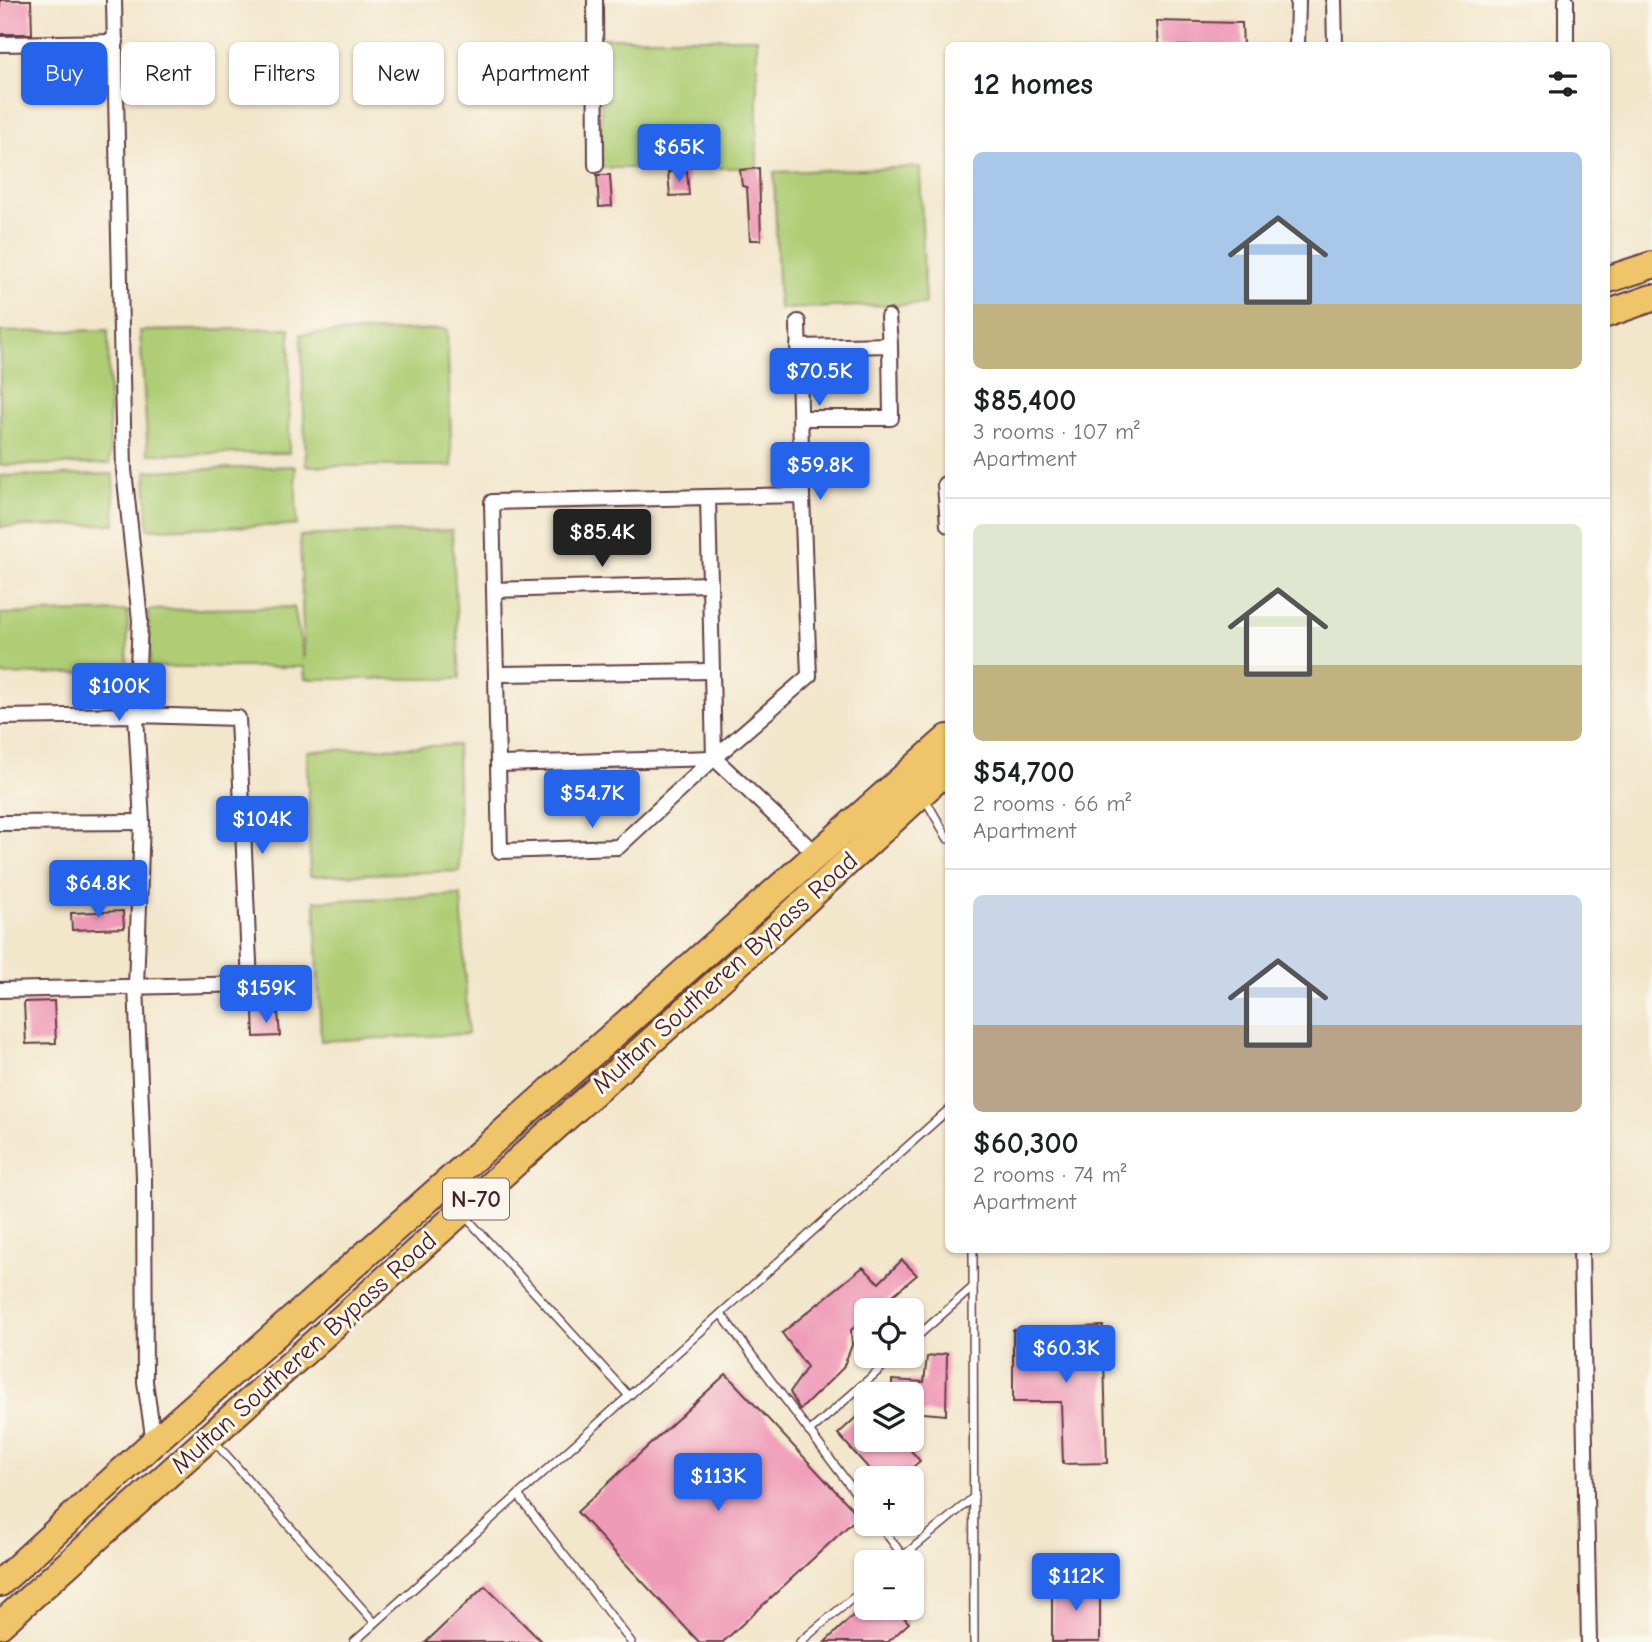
<!DOCTYPE html>
<meta charset="utf-8">
<style>
:root{--surface:#fff;--page:#f6f6f6;--text:#202124;--muted:#757577;--line:#e0e0e0;--accent:#2563eb}
body{margin:0;font-family:"Comic Neue",sans-serif;background:var(--page);color:var(--text);height:100vh;display:flex;flex-direction:column;font-size:26px;white-space:nowrap}
*{box-sizing:border-box;margin:0}
p{font-size:23px;color:var(--muted)}
.icon{flex:none;width:38px;height:38px;fill:none;stroke:currentColor;stroke-width:2;stroke-linecap:round;stroke-linejoin:round}
.map{position:relative;flex:1;overflow:hidden}
.sheet{position:absolute;left:945px;top:42px;width:665px;height:1211px;display:flex;flex-direction:column;background:var(--surface);border-radius:10px;box-shadow:0 2px 5px #0004}
.sheet>*{flex:none}
.banner{position:absolute;left:21px;top:42px;width:665px;height:63px;display:flex;gap:14px}
.tools{position:absolute;left:854px;top:1298px;display:grid;gap:14px}
.tools a{display:grid;place-items:center;width:70px;height:70px;border-radius:10px;background:var(--surface);box-shadow:0 2px 5px #0004;font-size:35px}
.price{position:absolute;translate:-50% -60px;padding:0 16px;border-radius:7px;background:var(--accent);color:#fff;font-size:23px;line-height:46px;filter:drop-shadow(0 2px 4px #0008)}
.price::after{content:'';position:absolute;left:50%;top:42px;width:21px;height:16px;margin-left:-10px;background:inherit;clip-path:polygon(0 0,100% 0,50% 100%)}
.price.current{background:#222;color:#fff}
ul{padding:0;list-style:none}
li{display:grid;align-content:center;gap:14px;height:371px;padding:0 28px}
li+li{border-top:2px solid var(--line)}
li span{display:grid;place-items:center;height:217px;border-radius:10px;color:#555}
li>.icon{margin-inline-start:auto}
span .icon{width:126px;height:126px;fill:#fffc;stroke-width:1}
li b{font-size:30px}
h2{display:flex;justify-content:space-between;align-items:center;height:84px;padding:0 28px;font-size:30px}
.chip{padding:0 24px;border-radius:10px;background:var(--surface);box-shadow:0 2px 5px #0004;font-size:24px;line-height:63px}
.chip.current{background:var(--accent);color:#fff}
.map>svg:first-child{display:block}
</style>
<div class="map">
<svg width="1652" height="1642" viewBox="0 0 1652 1642">
<rect width="100%" height="100%" fill="#fbf7ec"/>
<filter id="ink" filterUnits="userSpaceOnUse"><feTurbulence type="fractalNoise" baseFrequency=".0143" numOctaves="2"/><feDisplacementMap in="SourceGraphic" scale="14" xChannelSelector="R" yChannelSelector="G"/><feConvolveMatrix kernelMatrix="1 2 1 2 8 2 1 2 1" color-interpolation-filters="sRGB"/></filter>
<filter id="wash" filterUnits="userSpaceOnUse"><feTurbulence type="fractalNoise" baseFrequency=".00686" numOctaves="4" result="noise"/><feDisplacementMap in="SourceGraphic" scale="28" xChannelSelector="R" yChannelSelector="G"/><feGaussianBlur stdDeviation="1.57" result="paint"/><feColorMatrix in="noise" values="0 0 0 0 0 0 0 0 0 0 0 0 0 0 0 0 0 1.4 0 .05"/><feComposite in="paint" operator="in"/></filter>
<g filter="url(#wash)">
<rect width="100%" height="100%" fill="#f2e6cb"/>
<g fill="#aecd75" stroke="#7c7650" stroke-width="2">
<rect x="601" y="38" width="156" height="130"/>
<polygon points="920,167 925,304 779,309 774,172"/>
<polygon points="290,328 289,453 148,454 140,331"/>
<polygon points="447,329 452,466 306,466 301,334"/>
<polygon points="108,330 110,464 0,465 0,332"/>
<polygon points="295,466 297,525 148,529 146,471"/>
<polygon points="113,474 115,524 0,527 0,476"/>
<polygon points="452,530 460,679 305,679 304,667 150,667 148,610 294,607 304,660 300,536"/>
<polygon points="128,611 127,671 0,675 0,614"/>
<polygon points="457,745 460,871 310,876 307,751"/>
<polygon points="461,895 468,1034 321,1041 315,901"/>
</g>
<g id="blocks">
<g fill="#ef9ab7">
<polygon points="0,0 31,0 32,34 0,34"/>
<polygon points="1157,21 1242,23 1243,46 1159,46"/>
<polygon points="759,168 761,240 750,240 747,187 742,186 740,170"/>
<polygon points="687,171 689,195 670,196 668,172"/>
<polygon points="597,175 610,175 612,206 599,207"/>
<polygon points="123,911 124,928 72,930 71,913"/>
<polygon points="54,1001 56,1043 26,1044 24,1002"/>
<polygon points="278,1012 280,1036 254,1037 253,1013"/>
<polygon points="902,1260 917,1275 874,1311 866,1311 866,1318 851,1330 852,1345 843,1368 800,1410 790,1392 807,1367 782,1333 863,1267 879,1283"/>
<polygon points="1103,1326 1107,1463 1063,1464 1061,1402 1013,1402 1013,1330"/>
<polygon points="947,1353 946,1415 912,1412 912,1395 892,1395 892,1380 924,1382 927,1357"/>
<polygon points="726,1374 859,1516 723,1642 699,1642 577,1512"/>
<polygon points="866,1408 866,1440 902,1440 920,1461 899,1479 878,1479 838,1434"/>
<polygon points="1052,1584 1100,1585 1100,1642 1052,1642"/>
<polygon points="485,1586 542,1642 426,1642"/>
<polygon points="861,1608 895,1608 909,1623 888,1642 825,1642"/>
</g>
</g>
</g>
<g filter="url(#ink)">
<use href="#blocks" fill-opacity="0" stroke="#633d43" stroke-width="2"/>
<g fill="none" stroke-linecap="round" stroke-linejoin="round">
<defs>
<g id="lane">
<polyline points="924,797 948,839"/>
<polyline points="464,1215 629,1396"/>
<polyline points="973,1250 974,1642"/>
<polyline points="721,1314 866,1507"/>
<polyline points="912,1341 973,1287"/>
<polyline points="809,1432 895,1356"/>
<polyline points="213,1440 375,1623"/>
<polyline points="518,1495 631,1642"/>
<polyline points="879,1524 903,1556"/>
<polyline points="895,1563 974,1497"/>
<polyline points="354,1642 948,1110"/>
<polyline points="800,1642 866,1587"/>
</g>
<g id="street">
<polyline points="114,0 124,470 140,620 136,715 142,822 136,986 144,1178 145,1382 154,1442"/>
<polyline points="595,0 596,165"/>
<polyline points="1334,0 1335,46"/>
<polyline points="1566,0 1566,46"/>
<polyline points="0,44 116,42"/>
<polyline points="1297,46 1298,0"/>
<polyline points="888,317 890,345"/>
<polyline points="798,322 802,495"/>
<polyline points="798,347 890,345 891,418 802,418"/>
<polyline points="945,484 948,525"/>
<polyline points="708,497 492,502 498,764 714,758"/>
<polyline points="494,590 710,584"/>
<polyline points="496,674 712,671"/>
<polyline points="0,717 136,715 238,718 250,984 0,990"/>
<polyline points="498,764 500,851 618,847 714,758 708,497 802,495 809,676 714,758 817,855"/>
<polyline points="0,823 142,822"/>
<polyline points="1581,1250 1589,1642"/>
</g>
<g id="highway">
<polyline points="1606,280 1652,265"/>
<polyline points="1606,314 1652,298"/>
<polyline points="0,1583 154,1442 948,738"/>
<polyline points="0,1625 736,965 948,769"/>
</g>
</defs>
<use href="#lane" stroke="#633d43" stroke-width="10"/>
<use href="#street" stroke="#633d43" stroke-width="18"/>
<use href="#highway" stroke="#633d43" stroke-width="30"/>
<use href="#lane" stroke="#fff" stroke-width="7"/>
<use href="#street" stroke="#fff" stroke-width="14"/>
<use href="#highway" stroke="#f0c469" stroke-width="26"/>
</g>
</g>
<g text-anchor="middle" dominant-baseline="central" stroke-width="6" stroke-linejoin="round" paint-order="stroke">
<rect fill="#fbf7ec" stroke="#7f6065" stroke-width="2" x="443" y="1178.5" width="66" height="41" rx="5"/>
<g font-size="24" font-weight="bold" fill="#4a1f2b">
<text x="476" y="1199">N-70</text>
</g>
<g font-size="26" fill="#4a1f2b" stroke="#fbf7ec">
<text transform="translate(725 973) rotate(-42)">Multan Southeren Bypass Road</text>
<text transform="translate(304 1353) rotate(-42)">Multan Southeren Bypass Road</text>
</g>
</g>
</svg>
<div class="tools">
<a><svg class="icon" aria-label="locate" viewBox="0 0 24 24"><circle cx="12" cy="12" r="6"/><path d="M12 2v4M12 18v4M2 12h4M18 12h4"/></svg></a>
<a><svg class="icon" aria-label="layers" viewBox="0 0 24 24"><path d="M12 4l9 5-9 5-9-5zM3 14l9 5 9-5"/></svg></a>
<a>+</a>
<a>−</a>
</div>
<b class="price" style="left:679px;top:184px">$65K</b>
<b class="price" style="left:819px;top:408px">$70.5K</b>
<b class="price" style="left:820px;top:502px">$59.8K</b>
<b class="price current" style="left:602px;top:569px">$85.4K</b>
<b class="price" style="left:119px;top:723px">$100K</b>
<b class="price" style="left:592px;top:830px">$54.7K</b>
<b class="price" style="left:262px;top:856px">$104K</b>
<b class="price" style="left:98px;top:920px">$64.8K</b>
<b class="price" style="left:266px;top:1025px">$159K</b>
<b class="price" style="left:1066px;top:1385px">$60.3K</b>
<b class="price" style="left:718px;top:1513px">$113K</b>
<b class="price" style="left:1076px;top:1613px">$112K</b>
<div class="banner">
<a class="chip current">Buy</a>
<a class="chip">Rent</a>
<a class="chip">Filters</a>
<a class="chip">New</a>
<a class="chip">Apartment</a>
</div>
<section class="sheet">
<h2>12 homes<svg class="icon" aria-label="filters" viewBox="0 0 24 24"><path d="M4 7h16M4 17h16"/><circle cx="9" cy="7" r="2"/><circle cx="15" cy="17" r="2"/></svg></h2>
<ul>
<li><span style="background:linear-gradient(#a9c7e8 70%,#c2b280 0)"><svg class="icon" aria-label="home" viewBox="0 0 24 24"><path d="M3 11l9-7 9 7M6 9v11h12V9"/></svg></span><div><b>$85,400</b><p>3 rooms · 107 m²</p><p>Apartment</p></div></li>
<li><span style="background:linear-gradient(#dfe7d0 65%,#c2b280 0)"><svg class="icon" aria-label="home" viewBox="0 0 24 24"><path d="M3 11l9-7 9 7M6 9v11h12V9"/></svg></span><div><b>$54,700</b><p>2 rooms · 66 m²</p><p>Apartment</p></div></li>
<li><span style="background:linear-gradient(#c9d6e8 60%,#b9a48a 0)"><svg class="icon" aria-label="home" viewBox="0 0 24 24"><path d="M3 11l9-7 9 7M6 9v11h12V9"/></svg></span><div><b>$60,300</b><p>2 rooms · 74 m²</p><p>Apartment</p></div></li>
</ul>
</section>
</div>
